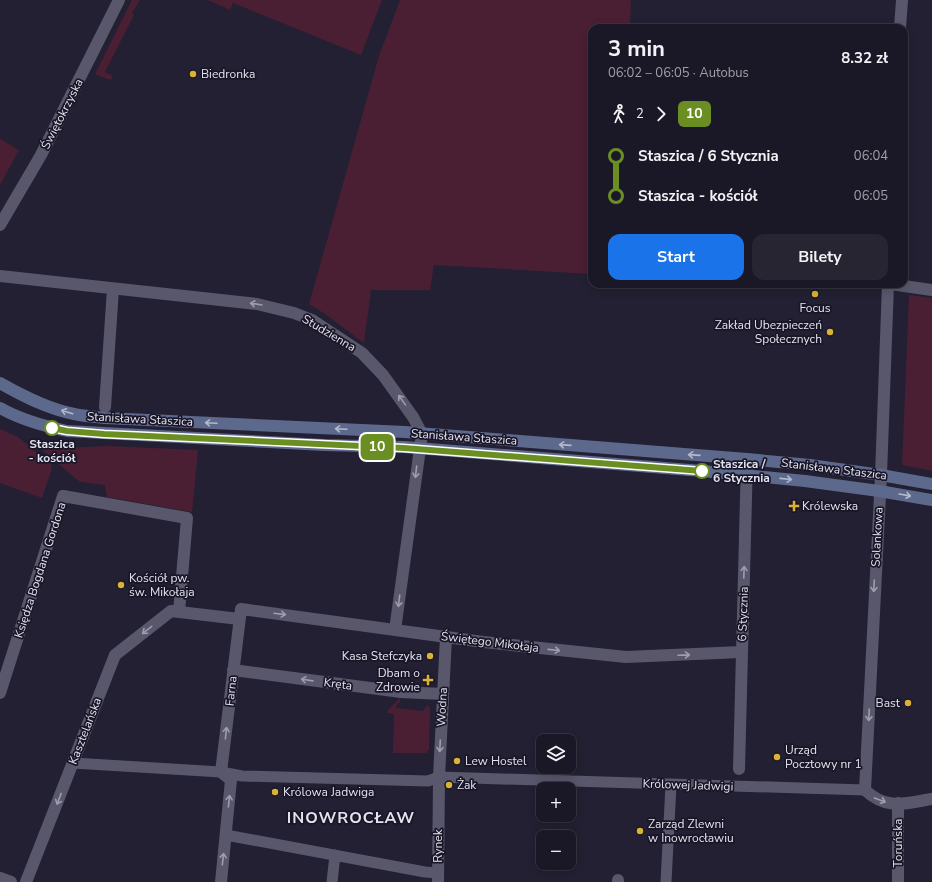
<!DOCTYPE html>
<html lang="pl">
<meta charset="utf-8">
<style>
body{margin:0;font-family:"Nunito Sans",sans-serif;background:#272532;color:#f1f3f6;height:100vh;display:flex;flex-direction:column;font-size:15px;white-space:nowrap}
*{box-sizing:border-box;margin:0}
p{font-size:13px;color:#9fa0a7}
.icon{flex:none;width:22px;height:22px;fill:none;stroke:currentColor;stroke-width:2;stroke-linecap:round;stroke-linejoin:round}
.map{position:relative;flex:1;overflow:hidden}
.side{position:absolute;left:588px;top:24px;width:320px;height:264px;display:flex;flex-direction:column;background:#1a1826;border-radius:12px;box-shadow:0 2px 10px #0003,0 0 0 1px #383743}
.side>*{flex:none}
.badge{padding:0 8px;border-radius:6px;font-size:14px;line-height:26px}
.fabs{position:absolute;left:536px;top:734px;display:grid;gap:8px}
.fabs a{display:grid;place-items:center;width:40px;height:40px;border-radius:8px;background:#1a1826;box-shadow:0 2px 10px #0003,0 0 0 1px #383743;font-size:20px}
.map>.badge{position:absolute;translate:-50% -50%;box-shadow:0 0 0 2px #fff}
.legs{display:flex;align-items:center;gap:6px;height:44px;padding:0 20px;font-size:13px}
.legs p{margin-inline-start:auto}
.headline{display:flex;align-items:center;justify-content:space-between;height:68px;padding:0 20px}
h1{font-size:22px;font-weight:700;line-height:30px}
.primary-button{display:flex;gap:8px;margin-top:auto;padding:8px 20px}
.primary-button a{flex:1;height:46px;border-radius:12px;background:#1a73e8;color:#fff;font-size:16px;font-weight:700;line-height:46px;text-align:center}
.primary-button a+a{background:#272532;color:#f1f3f6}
ul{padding:0 20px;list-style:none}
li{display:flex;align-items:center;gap:14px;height:40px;font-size:15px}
li i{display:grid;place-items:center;width:6px;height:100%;margin:0 5px;background:currentColor}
li i::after{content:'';width:10px;height:10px;margin:-5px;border:3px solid;border-radius:50%;background:#1a1826}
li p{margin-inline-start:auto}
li:first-child i{background:linear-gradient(#0000 50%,currentColor 0)}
li:last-child i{background:linear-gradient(currentColor 50%,#0000 0)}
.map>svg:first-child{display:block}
.green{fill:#4b1f33}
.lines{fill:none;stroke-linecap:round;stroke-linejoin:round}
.pedestrian{stroke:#59576c;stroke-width:11}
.minor{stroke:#59576c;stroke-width:12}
.tertiary{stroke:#59576c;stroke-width:12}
.secondary{stroke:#5c698c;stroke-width:12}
.oneway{stroke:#9e9dae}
.oneway2{stroke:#b4b8cc}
.line-1-casing{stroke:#fff;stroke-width:9}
.line-1{stroke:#6b8e23;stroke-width:6}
.poi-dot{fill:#dbb233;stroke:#191628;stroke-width:1.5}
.stop-1-dot{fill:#fff;stroke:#6b8e23;stroke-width:2}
.labels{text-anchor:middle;stroke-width:3.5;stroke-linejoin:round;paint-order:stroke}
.poi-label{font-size:12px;fill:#e3e3ef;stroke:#191628;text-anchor:start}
.street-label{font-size:12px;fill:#e3e3ef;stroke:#191628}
.stop-label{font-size:12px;font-weight:bold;fill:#e3e3ef;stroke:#191628}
.district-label{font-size:16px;font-weight:bold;letter-spacing:1px;fill:#e3e3ef;stroke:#191628}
</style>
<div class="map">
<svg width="932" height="882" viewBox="0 0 932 882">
<rect width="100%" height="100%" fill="#222032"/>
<path class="green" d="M 132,0 L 140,0 L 132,13 L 134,15 L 105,72 L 113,76 L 111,80 L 96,75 L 96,72 Z
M 208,0 L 382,0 L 361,55 L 233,3 L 230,10 Z
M 400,0 L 631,0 L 630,25 L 722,28 L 592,28 L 592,274 L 434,265 L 430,290 L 371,290 L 364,343 L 325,314 L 309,304 L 379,56 Z
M 0,139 L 19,150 L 0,185 Z
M 909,295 L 932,298 L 932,471 L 902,465 Z
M 0,429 L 18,437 L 51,464 L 52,469 L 42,498 L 0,483 Z
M 44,444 L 62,448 L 107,446 L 198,450 L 192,512 L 107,497 L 105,485 L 80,482 L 41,449 L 41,447 Z
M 400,698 L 400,702 L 396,706 L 396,708 L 423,711 L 427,705 L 430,707 L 429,749 L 426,753 L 393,753 L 394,714 L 387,713 L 388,710 Z"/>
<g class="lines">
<path class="pedestrian" d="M 73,763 L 221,772 L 242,776 L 428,781 L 439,777 L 865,790
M 226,835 L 425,872 L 438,873
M 332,882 L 335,855
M 666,882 L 671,785"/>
<path class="minor" d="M 0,276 L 257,304 L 294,313 L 312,320 L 362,353 L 383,375 L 413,417 L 422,434 L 395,630
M 890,284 L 932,290
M 105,407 L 113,289
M 881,475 L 865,790 C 887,811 906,803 932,799
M 233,670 L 401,692 L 443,694
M 0,693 L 63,496 L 187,518 L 179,612
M 739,769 L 747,459
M 0,878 L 11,882
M 26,882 L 115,655 L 171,611 L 239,619
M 221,882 L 231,780 L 221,772 L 241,609 L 483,642 L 626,657 L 741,652
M 438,882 L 439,777 L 446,637
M 618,882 L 618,880
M 898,882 L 898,803"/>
<path class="tertiary" d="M 900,28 L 902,0
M 0,225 L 41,155 L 119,0
M 881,475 L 888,284"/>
<path class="secondary" d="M 0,383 C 23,396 48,409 74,414 C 84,416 95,417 105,418 L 405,432 L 747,459 L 810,465 L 881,475 L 932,484
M 0,408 C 21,420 43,426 67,431 L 324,445 L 404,447 L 702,471 L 805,481 L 879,491 L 932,500"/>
</g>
<defs><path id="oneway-shaft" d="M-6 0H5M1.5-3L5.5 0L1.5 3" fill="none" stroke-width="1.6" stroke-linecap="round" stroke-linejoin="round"/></defs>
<g class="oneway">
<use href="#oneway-shaft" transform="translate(256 304) rotate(-171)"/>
<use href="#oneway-shaft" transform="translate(402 400) rotate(-126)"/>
<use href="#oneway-shaft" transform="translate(416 472) rotate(97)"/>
<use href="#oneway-shaft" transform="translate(744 572) rotate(-88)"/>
<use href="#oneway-shaft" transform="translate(874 586) rotate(93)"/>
<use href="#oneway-shaft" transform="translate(399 601) rotate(97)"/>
<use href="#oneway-shaft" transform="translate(280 614) rotate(7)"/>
<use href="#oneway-shaft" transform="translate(147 630) rotate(142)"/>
<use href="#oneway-shaft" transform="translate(554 650) rotate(6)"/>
<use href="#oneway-shaft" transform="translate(684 655) rotate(-2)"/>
<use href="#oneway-shaft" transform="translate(307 680) rotate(-172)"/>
<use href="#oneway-shaft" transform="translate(869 715) rotate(93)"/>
<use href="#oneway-shaft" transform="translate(226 733) rotate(-84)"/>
<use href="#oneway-shaft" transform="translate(440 746) rotate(93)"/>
<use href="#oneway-shaft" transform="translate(59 799) rotate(111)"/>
<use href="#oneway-shaft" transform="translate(880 800) rotate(20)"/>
<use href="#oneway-shaft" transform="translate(229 801) rotate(-84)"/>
<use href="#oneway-shaft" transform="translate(223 859) rotate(-83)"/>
</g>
<g class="oneway2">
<use href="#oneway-shaft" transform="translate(67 412) rotate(-162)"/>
<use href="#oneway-shaft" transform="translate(211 423) rotate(-177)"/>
<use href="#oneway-shaft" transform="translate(341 429) rotate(-177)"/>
<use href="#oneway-shaft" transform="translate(565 445) rotate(-176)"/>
<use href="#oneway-shaft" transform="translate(694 455) rotate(-176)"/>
<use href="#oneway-shaft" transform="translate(786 479) rotate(6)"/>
<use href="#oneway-shaft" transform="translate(905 495) rotate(10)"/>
</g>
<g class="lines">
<g class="line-1-casing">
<path id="line-1" d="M 52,428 L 67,431 L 104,434 L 404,448 L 702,471"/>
</g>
<use href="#line-1" class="line-1"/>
</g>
<g class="poi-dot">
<circle cx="193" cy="74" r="4"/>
<circle cx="815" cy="294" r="4"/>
<circle cx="830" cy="332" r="4"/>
<path d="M792 500h4v4h4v4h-4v4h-4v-4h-4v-4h4z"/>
<circle cx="121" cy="585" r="4"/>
<circle cx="430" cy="656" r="4"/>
<path d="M426 674h4v4h4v4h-4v4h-4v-4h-4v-4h4z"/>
<circle cx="908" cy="703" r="4"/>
<circle cx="777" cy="757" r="4"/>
<circle cx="457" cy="761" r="4"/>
<circle cx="449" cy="785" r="4"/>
<circle cx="275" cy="792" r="4"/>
<circle cx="640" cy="831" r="4"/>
</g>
<g class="stop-1-dot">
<circle cx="52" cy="428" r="7"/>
<circle cx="702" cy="471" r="7"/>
</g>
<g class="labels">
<g class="poi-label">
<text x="201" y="78">Biedronka</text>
<text x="815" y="312" text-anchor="middle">Focus</text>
<text x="822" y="329" text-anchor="end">Zakład Ubezpieczeń<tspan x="822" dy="14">Społecznych</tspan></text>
<text x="802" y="510">Królewska</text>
<text x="129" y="582">Kościół pw.<tspan x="129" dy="14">św. Mikołaja</tspan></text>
<text x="422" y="660" text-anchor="end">Kasa Stefczyka</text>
<text x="420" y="677" text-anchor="end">Dbam o<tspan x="420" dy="14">Zdrowie</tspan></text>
<text x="900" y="707" text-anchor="end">Bast</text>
<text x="785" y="754">Urząd<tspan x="785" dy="14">Pocztowy nr 1</tspan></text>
<text x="465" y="765">Lew Hostel</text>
<text x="457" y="789">Żak</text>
<text x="283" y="796">Królowa Jadwiga</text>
<text x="648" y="828">Zarząd Zlewni<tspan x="648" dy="14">w Inowrocławiu</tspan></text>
</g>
<g class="street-label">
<text transform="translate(62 114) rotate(-63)" y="4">Świętokrzyska</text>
<text transform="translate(329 333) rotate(31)" y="4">Studzienna</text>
<text transform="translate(140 419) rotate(3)" y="4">Stanisława Staszica</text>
<text transform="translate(464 437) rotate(4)" y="4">Stanisława Staszica</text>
<text transform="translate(834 469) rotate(7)" y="4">Stanisława Staszica</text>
<text transform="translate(877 537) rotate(-87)" y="4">Solankowa</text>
<text transform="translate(40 570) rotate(-72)" y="4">Księdza Bogdana Gordona</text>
<text transform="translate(743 614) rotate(-88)" y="4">6 Stycznia</text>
<text transform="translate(490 642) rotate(7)" y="4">Świętego Mikołaja</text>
<text transform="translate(338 684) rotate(8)" y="4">Kręta</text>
<text transform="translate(231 691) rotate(-84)" y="4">Farna</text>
<text transform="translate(442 707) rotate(-87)" y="4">Wodna</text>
<text transform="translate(85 731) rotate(-69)" y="4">Kasztelańska</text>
<text transform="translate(688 785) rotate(2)" y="4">Królowej Jadwigi</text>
<text transform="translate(898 843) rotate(-90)" y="4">Toruńska</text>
<text transform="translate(438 846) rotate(-90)" y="4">Rynek</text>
</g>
<g class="stop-label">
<text x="52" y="448">Staszica<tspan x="52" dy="14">- kościół</tspan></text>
<text x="713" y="468" text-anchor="start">Staszica /<tspan x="713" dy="14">6 Stycznia</tspan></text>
</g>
<g class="district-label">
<text x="351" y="823">INOWROCŁAW</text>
</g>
</g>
</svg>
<div class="fabs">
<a><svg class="icon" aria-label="layers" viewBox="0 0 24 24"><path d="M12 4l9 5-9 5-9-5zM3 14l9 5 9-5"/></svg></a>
<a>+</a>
<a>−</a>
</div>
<b class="badge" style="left:377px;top:447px;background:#6b8e23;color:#fff">10</b>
<section class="side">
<div class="headline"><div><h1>3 min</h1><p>06:02 – 06:05 · Autobus</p></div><b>8.32 zł</b></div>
<div class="legs"><svg class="icon" aria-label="walk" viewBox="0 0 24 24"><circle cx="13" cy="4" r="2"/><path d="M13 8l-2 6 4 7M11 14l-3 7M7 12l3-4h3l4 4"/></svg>2<svg class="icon" aria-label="forward" viewBox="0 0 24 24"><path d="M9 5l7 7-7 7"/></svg><b class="badge" style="background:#6b8e23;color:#fff">10</b></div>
<ul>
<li><i style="color:#6b8e23"></i><b>Staszica / 6 Stycznia</b><p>06:04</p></li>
<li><i style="color:#6b8e23"></i><b>Staszica - kościół</b><p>06:05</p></li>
</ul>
<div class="primary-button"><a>Start</a><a>Bilety</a></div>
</section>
</div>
